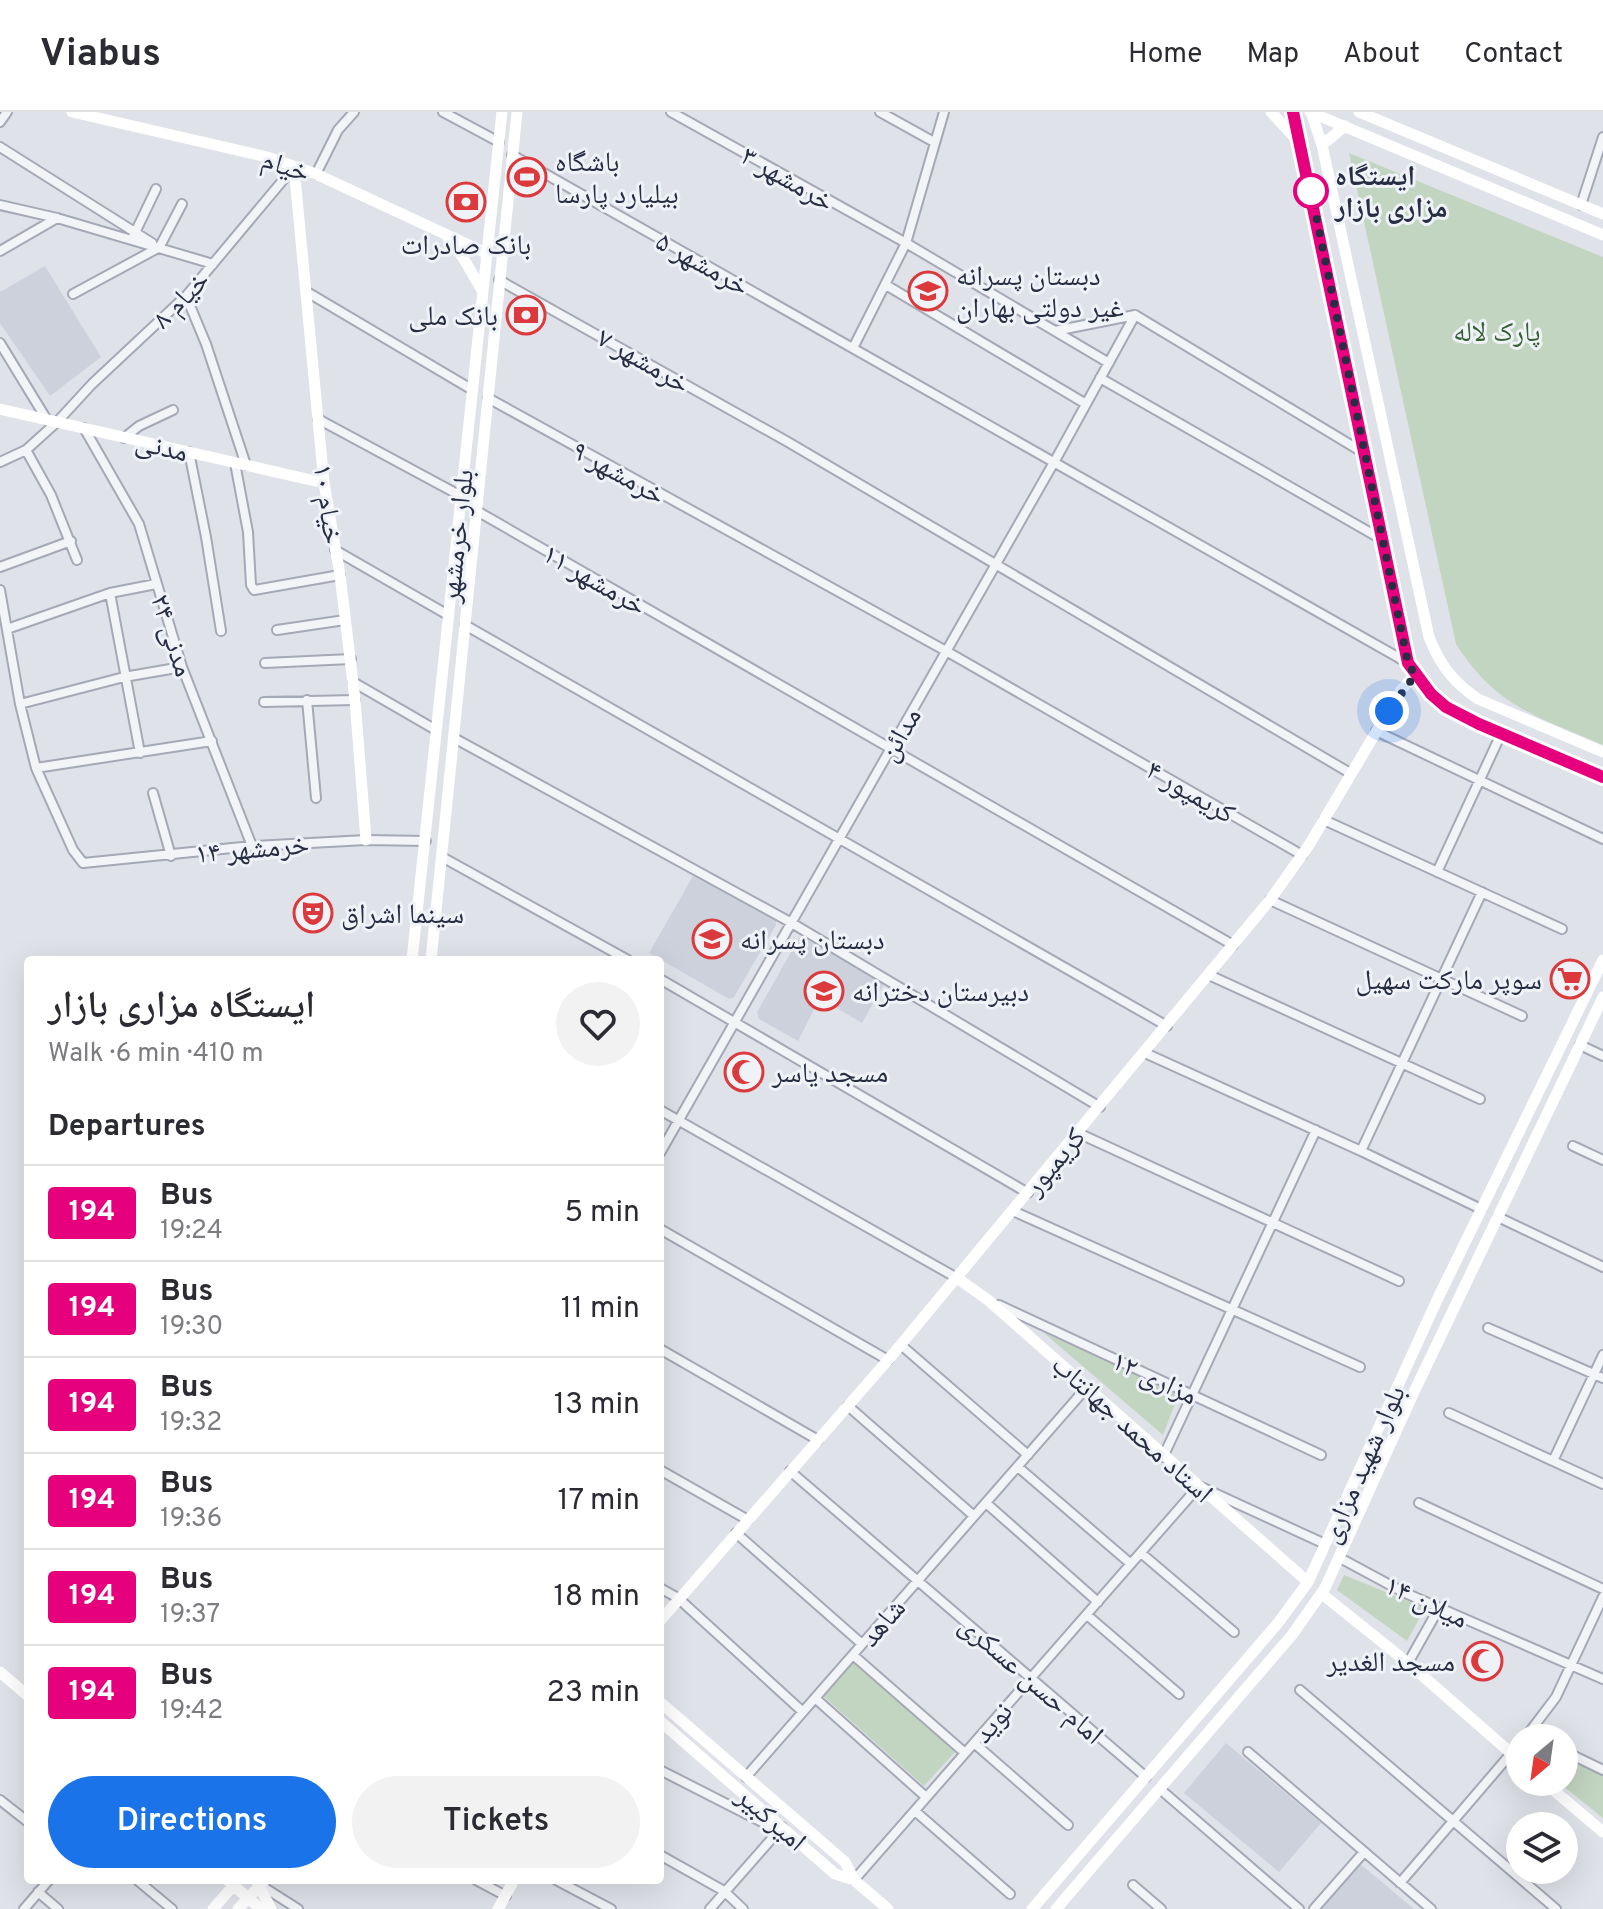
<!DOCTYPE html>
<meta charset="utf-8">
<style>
body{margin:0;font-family:Overpass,"Noto Naskh Arabic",sans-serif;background:#f2f2f3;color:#2b2b33;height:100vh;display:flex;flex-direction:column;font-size:30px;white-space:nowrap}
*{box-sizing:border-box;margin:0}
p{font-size:26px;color:#7c7c81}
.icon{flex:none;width:44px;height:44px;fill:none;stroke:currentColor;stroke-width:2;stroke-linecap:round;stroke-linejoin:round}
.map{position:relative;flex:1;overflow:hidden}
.side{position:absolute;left:24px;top:844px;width:640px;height:928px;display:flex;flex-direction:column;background:#fff;border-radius:8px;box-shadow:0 8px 32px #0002}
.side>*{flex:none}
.badge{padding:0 16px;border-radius:6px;font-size:28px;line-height:52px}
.needle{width:52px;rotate:209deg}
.fabs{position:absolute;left:1506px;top:1612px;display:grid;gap:16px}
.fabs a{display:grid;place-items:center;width:72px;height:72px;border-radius:50%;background:#fff;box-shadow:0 8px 32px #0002;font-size:40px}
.you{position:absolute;width:40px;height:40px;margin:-20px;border:6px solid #fff;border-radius:50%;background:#1a73e8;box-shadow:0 0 0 12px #1a73e833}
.map>.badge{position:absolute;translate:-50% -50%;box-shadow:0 0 0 4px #fff}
h2{padding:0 24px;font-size:30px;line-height:72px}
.round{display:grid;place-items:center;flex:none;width:84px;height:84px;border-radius:42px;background:#f2f2f3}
.overview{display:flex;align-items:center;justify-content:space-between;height:136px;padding:0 24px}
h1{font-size:38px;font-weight:600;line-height:60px}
.cta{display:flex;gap:16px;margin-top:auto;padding:16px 24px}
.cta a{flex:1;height:92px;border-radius:48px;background:#1a73e8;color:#fff;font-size:32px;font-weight:600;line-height:92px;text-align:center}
.cta a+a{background:#f2f2f3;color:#2b2b33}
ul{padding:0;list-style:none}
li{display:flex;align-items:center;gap:24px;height:96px;padding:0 24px;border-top:2px solid #e1e1e2}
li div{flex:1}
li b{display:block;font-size:30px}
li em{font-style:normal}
li .badge{min-width:88px;font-weight:700;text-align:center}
header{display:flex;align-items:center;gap:48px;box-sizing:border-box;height:112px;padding:0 40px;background:#fff;border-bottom:2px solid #e1e1e2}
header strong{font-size:38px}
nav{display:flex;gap:44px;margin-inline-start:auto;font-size:28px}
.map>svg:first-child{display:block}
.built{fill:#cdd1dc}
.green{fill:#c2d5c0}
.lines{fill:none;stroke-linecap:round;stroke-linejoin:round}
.street-casing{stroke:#a5a8b5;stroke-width:12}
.street{stroke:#f3f4f8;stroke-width:8}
.secondary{stroke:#fff;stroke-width:11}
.line-casing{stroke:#fff;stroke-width:18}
.line{stroke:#e6007e;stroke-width:12}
.walk{stroke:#272d43;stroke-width:8;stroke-dasharray:0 14.4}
.stop-dot{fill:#fff;stroke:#e6007e;stroke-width:4}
.labels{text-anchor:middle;stroke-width:6;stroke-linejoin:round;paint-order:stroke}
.poi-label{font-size:28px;fill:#272d43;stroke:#eff2f7;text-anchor:start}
.street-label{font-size:28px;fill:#272d43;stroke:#eff2f7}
.stop-label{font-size:28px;font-weight:bold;fill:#272d43;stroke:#eff2f7;text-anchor:start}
.park-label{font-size:28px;fill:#356033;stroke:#eff2f7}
</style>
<header>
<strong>Viabus</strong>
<nav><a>Home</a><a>Map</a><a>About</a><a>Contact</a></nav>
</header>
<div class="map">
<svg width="1603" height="1797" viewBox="0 0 1603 1797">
<rect width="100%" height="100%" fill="#e0e2ea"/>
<path class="built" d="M 45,154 L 101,245 L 50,284 L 0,211 L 0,180 Z
M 693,764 L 776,808 L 776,813 L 734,885 L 729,887 L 649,841 Z
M 802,825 L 884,872 L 862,911 L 820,886 L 798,929 L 759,907 L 757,900 L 799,826 Z
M 1226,1631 L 1321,1711 L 1279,1760 L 1184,1681 Z
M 1358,1750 L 1414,1797 L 1318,1797 Z"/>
<path class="green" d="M 1349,41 L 1603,145 L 1603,633 C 1538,605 1496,595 1456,532 Z
M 1044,1221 L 1180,1279 L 1163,1323 Z
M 1344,1463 L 1425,1496 L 1407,1529 L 1337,1478 Z
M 853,1550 L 955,1640 L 924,1674 L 823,1584 Z
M 1564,1645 L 1603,1664 L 1603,1706 L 1558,1670 L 1564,1670 Z"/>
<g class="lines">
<g class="street-casing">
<path id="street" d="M 443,0 L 499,30
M 671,0 L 906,131 L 1109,251
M 880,0 L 934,30
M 0,10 L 7,0
M 0,35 L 152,131
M 512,43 L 1408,551
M 316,62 L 338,18 L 354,0
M 0,93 L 57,106 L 213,152
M 1581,93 L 1603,25
M 133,125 L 156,77
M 159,136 L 182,92
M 0,139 L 57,106
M 499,168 L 788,330 L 1350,661
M 886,173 L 1086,292
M 307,180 L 471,277
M 73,182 L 158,136
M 186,184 L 206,232 L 246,353
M 1135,203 L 1364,341
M 1055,219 L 1135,203
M 0,231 L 47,308
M 853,236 L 906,131 L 944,0
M 1100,266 L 1383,428
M 488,286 L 946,539 L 1302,743
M 318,307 L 461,384
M 84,316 L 139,412 L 182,555 L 252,734
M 124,326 L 139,314 L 173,298
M 26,338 L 51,383 L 77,448
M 189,340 L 206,425 L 221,519
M 0,350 L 26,338 L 57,310 L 92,272 L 186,184 L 294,55
M 235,351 L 248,420 L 251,473 L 254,478 L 340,463
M 477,399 L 1233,833
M 335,438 L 448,503
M 0,455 L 71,429
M 0,478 L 20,592 L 36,656 L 73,738 L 83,751 L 252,734 L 366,728 L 426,729
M 110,481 L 140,641
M 465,513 L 1167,914
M 7,517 L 110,481 L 156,472
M 277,518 L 345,508
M 265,551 L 351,547
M 353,570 L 436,618
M 307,588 L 316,686
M 264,590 L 355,588
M 20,592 L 124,565 L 182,555
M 1376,619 L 1603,727
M 454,626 L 790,810 L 1100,995
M 36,656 L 212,629
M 153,681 L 171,744
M 1324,708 L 1562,817
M 442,745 L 628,848
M 1437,760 L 1501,622
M 1270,788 L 1522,904
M 1209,863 L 1480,987
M 660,867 L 1028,1081
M 1580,933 L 1603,944
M 1145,941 L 1361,1039 L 1481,1097
M 660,998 L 957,1166
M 1078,1021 L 1399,1169
M 1573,1034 L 1603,1048
M 1361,1039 L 1482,780
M 660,1041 L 1057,345 L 1135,203
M 1013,1099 L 1360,1255
M 1498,1105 L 1603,1155
M 660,1117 L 888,1248
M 999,1193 L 1321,1343
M 1488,1216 L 1603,1266
M 901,1233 L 1028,1343
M 660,1237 L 818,1328
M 848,1294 L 974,1404
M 1449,1301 L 1603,1372
M 1163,1345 L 1316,1018
M 1553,1349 L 1603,1243
M 1018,1355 L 1131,1452
M 660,1358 L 748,1408
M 790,1359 L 1146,1665
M 986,1391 L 1098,1490
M 1419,1391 L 1603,1477
M 736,1421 L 862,1532
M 1141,1441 L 1234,1520
M 1340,1446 L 1403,1480 L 1603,1567
M 660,1476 L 678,1486 L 803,1600
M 1087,1503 L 1179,1582
M 853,1543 L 965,1641
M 1408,1551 L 1439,1496
M 1300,1578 L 1556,1797
M 815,1586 L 926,1685
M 1525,1626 L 1556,1585 L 1603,1485
M 974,1631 L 1068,1713
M 1564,1639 L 1603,1658
M 1248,1640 L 1431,1797
M 660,1658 L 768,1713 L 781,1715
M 746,1665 L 1087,1275
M 1160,1677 L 1299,1797
M 0,1688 L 28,1710
M 915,1699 L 1010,1782
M 660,1743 L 724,1779 L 743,1797
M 137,1768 L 172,1797
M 476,1768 L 506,1784
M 556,1768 L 611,1797
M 854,1768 L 1199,1374 L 1325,1432
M 1400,1771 L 1520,1631
M 1133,1773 L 1161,1797
M 262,1774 L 298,1797
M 38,1780 L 58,1797
M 24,1797 L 49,1768
M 710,1797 L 782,1715
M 1314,1797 L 1364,1740"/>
</g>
<use href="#street" class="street"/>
<path class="secondary" d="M 72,0 L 267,45 L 316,62 L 488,142
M 1271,0 L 1298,29
M 1293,0 L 1408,551 L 1431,582 L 1446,595 L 1479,612 L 1603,665
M 1310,0 L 1603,123
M 1311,0 L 1322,33 L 1429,525 C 1440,553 1453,570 1478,587 L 1603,640
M 1359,0 L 1603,102
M 1322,33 L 1345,14
M 294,55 L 324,371 L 340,463 L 355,588 L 366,728
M 448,126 L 462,144 L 483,180
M 0,297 L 324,371
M 412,848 L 502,0
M 431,848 L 517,0
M 957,1166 L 988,1188 L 1308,1470
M 1322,1482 L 1408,1551 L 1520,1649
M 660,1509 L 888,1248 L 1270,788 L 1309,733 L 1401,578 L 1415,563
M 0,1560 L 28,1584
M 660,1590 L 845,1750 L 854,1768
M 660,1609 L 835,1762 L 854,1768 L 888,1797
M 1544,1670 L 1603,1720
M 227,1768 L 261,1797
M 257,1770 L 271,1797
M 213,1797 L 238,1768
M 238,1797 L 265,1768
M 498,1797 L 514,1768
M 1032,1797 L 1278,1511 L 1308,1470 L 1438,1186 L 1603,848
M 1056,1797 L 1292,1523 L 1325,1476 L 1413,1282 L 1603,885"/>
</g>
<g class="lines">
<g class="line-casing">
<path id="line" d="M 1293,0 L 1408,551 L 1431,582 L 1446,595 L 1479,612 L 1603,665"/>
</g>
<use href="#line" class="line"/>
<path class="walk" d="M 1311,79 L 1408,551 L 1415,563 L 1389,599"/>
</g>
<defs>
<g id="stadium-ring" transform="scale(2)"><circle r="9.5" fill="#eff2f7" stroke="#db393c" stroke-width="1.5"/><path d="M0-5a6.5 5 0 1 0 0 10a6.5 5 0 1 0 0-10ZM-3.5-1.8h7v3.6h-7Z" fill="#db393c"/></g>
<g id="bank-ring" transform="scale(2)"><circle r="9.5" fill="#eff2f7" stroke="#db393c" stroke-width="1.5"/><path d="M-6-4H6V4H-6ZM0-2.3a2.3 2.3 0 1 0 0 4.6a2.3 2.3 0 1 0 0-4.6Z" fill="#db393c"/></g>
<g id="school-ring" transform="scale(2)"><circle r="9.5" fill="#eff2f7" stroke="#db393c" stroke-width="1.5"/><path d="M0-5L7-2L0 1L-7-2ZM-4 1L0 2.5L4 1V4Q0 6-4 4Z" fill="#db393c"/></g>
<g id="theatre-ring" transform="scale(2)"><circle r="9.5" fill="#eff2f7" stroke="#db393c" stroke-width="1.5"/><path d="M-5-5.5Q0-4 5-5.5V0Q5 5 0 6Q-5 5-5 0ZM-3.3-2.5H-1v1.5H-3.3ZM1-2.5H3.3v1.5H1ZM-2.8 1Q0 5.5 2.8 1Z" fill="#db393c"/></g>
<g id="supermarket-ring" transform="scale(2)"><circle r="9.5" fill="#eff2f7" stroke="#db393c" stroke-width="1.5"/><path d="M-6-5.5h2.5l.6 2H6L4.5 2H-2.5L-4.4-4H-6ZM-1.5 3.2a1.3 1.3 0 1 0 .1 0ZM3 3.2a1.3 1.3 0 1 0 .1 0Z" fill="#db393c"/></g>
<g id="mosque-ring" transform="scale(2)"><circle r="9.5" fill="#eff2f7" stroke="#db393c" stroke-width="1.5"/><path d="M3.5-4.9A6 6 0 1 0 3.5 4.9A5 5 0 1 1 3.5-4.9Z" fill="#db393c"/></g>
</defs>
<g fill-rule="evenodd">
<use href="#stadium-ring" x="527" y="65"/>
<use href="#bank-ring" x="466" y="90"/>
<use href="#school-ring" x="928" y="179"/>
<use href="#bank-ring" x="526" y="203"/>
<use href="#theatre-ring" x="313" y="801"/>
<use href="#school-ring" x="712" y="827"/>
<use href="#supermarket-ring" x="1570" y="867"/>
<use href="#school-ring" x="824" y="879"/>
<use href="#mosque-ring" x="744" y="960"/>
<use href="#mosque-ring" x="1483" y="1549"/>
</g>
<circle class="stop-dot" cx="1311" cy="79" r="16"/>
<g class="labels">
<g class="poi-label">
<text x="555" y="59">باشگاه<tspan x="555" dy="32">بیلیارد پارسا</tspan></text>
<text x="466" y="142" text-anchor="middle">بانک صادرات</text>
<text x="956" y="173">دبستان پسرانه<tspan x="956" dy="32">غیر دولتی بهاران</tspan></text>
<text x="498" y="213" text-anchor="end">بانک ملی</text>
<text x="341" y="811">سینما اشراق</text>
<text x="740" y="837">دبستان پسرانه</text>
<text x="1542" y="877" text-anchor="end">سوپر مارکت سهیل</text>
<text x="852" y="889">دبیرستان دخترانه</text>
<text x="772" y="970">مسجد یاسر</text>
<text x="1455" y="1559" text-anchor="end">مسجد الغدیر</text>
</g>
<g class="street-label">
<text transform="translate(286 53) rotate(18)" y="10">خیام</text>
<text transform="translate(788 66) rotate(30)" y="10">خرمشهر ۳</text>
<text transform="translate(703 151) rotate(29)" y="10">خرمشهر ۵</text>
<text transform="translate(180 187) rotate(-46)" y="10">خیام ۸</text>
<text transform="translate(644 248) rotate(30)" y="10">خرمشهر ۷</text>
<text transform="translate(162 334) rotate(13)" y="10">مدنی</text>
<text transform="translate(619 360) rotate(29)" y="10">خرمشهر ۹</text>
<text transform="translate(329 392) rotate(82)" y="10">خیام ۱۰</text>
<text transform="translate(456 424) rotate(-84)" y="10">بلوار خرمشهر</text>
<text transform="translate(595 467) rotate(30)" y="10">خرمشهر ۱۱</text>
<text transform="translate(173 523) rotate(72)" y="10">مدنی ۲۴</text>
<text transform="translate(899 622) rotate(-60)" y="10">مدائن</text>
<text transform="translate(1191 679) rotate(30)" y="10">کریمپور ۴</text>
<text transform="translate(252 736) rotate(-5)" y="10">خرمشهر ۱۴</text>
<text transform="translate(1054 1049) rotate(-50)" y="10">کریمپور</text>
<text transform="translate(1155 1265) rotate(25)" y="10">مزاری ۱۲</text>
<text transform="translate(1133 1316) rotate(42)" y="10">استاد محمد جهانتاب</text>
<text transform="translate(1362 1352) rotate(-66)" y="10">بلوار شهید مزاری</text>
<text transform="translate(1427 1489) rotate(25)" y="10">میلان ۱۴</text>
<text transform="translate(882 1510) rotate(-49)" y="10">شاهد</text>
<text transform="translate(1032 1567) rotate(41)" y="10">امام حسن عسکری</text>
<text transform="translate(992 1610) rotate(-49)" y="10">نوید</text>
<text transform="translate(772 1706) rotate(41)" y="10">امیرکبیر</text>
</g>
<g class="stop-label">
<text x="1335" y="73">ایستگاه<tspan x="1335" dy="32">مزاری بازار</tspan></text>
</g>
<g class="park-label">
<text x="1497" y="229">پارک لاله</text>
</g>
</g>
</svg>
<div class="fabs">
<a><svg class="needle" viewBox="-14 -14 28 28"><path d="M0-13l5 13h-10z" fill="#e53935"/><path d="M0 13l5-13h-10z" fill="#7c7c81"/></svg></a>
<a><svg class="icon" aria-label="layers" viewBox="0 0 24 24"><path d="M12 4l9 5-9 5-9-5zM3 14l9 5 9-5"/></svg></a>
</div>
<div class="you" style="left:1389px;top:599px"></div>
<section class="side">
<div class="overview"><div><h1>ایستگاه مزاری بازار</h1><p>Walk · 6 min · 410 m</p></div><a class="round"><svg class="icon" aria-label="heart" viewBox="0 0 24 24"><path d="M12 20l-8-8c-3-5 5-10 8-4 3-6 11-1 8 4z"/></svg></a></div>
<h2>Departures</h2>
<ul>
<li><span class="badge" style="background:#e6007e;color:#fff">194</span><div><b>Bus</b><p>19:24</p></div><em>5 min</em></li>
<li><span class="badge" style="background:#e6007e;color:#fff">194</span><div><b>Bus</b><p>19:30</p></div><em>11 min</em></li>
<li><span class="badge" style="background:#e6007e;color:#fff">194</span><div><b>Bus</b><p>19:32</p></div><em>13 min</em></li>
<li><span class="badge" style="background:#e6007e;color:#fff">194</span><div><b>Bus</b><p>19:36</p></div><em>17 min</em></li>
<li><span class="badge" style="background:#e6007e;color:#fff">194</span><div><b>Bus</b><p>19:37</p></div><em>18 min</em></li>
<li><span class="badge" style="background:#e6007e;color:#fff">194</span><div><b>Bus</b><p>19:42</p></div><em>23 min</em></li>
</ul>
<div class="cta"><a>Directions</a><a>Tickets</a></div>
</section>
</div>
